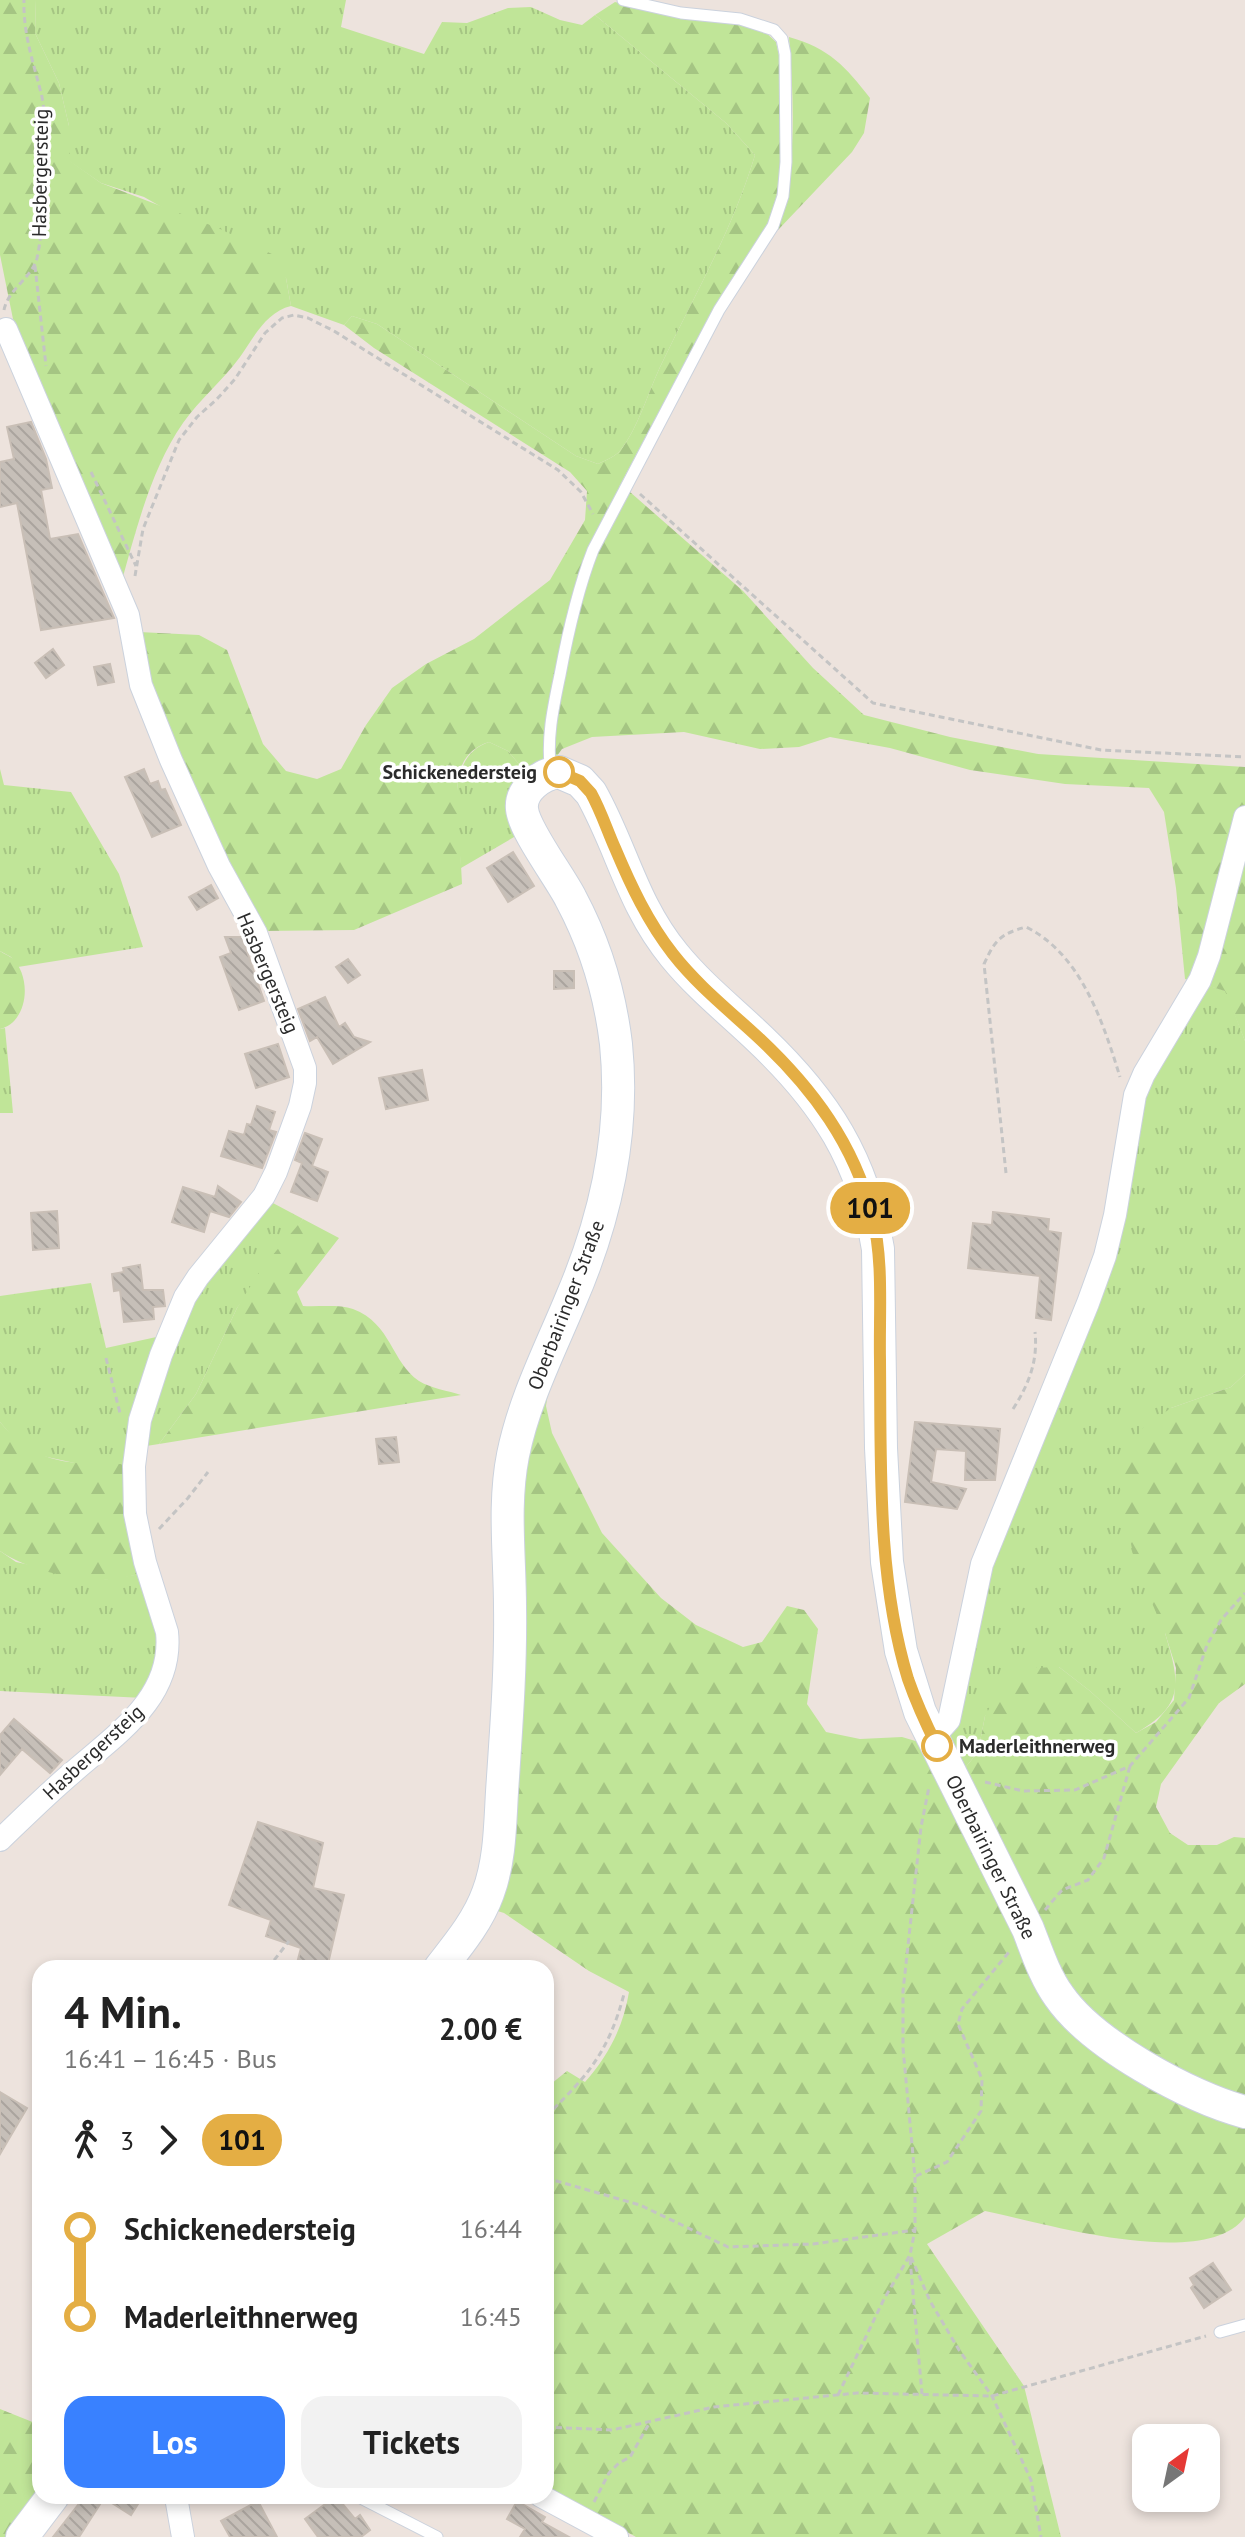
<!DOCTYPE html>
<html lang="de">
<meta charset="utf-8">
<style>
body{margin:0;font-family:"PT Sans",sans-serif;background:#f2f2f2;color:#222;height:100vh;display:flex;flex-direction:column;font-size:30px;white-space:nowrap}
*{box-sizing:border-box;margin:0}
p{font-size:26px;color:#767676}
.icon{flex:none;width:44px;height:44px;fill:none;stroke:currentColor;stroke-width:2;stroke-linecap:round;stroke-linejoin:round}
.map{position:relative;flex:1;overflow:hidden}
.drawer{position:absolute;left:32px;top:1960px;width:522px;height:544px;display:flex;flex-direction:column;background:#fff;border-radius:24px;box-shadow:0 4px 12px #0003}
.drawer>*{flex:none}
.badge{padding:0 16px;border-radius:26px;font-size:28px;line-height:52px}
.needle{width:52px;rotate:33deg}
.fabs{position:absolute;left:1132px;top:2424px;display:grid;gap:16px}
.fabs a{display:grid;place-items:center;width:88px;height:88px;border-radius:16px;background:#fff;box-shadow:0 4px 12px #0003;font-size:40px}
.map>.badge{position:absolute;translate:-50% -50%;box-shadow:0 0 0 4px #fff}
.legs{display:flex;align-items:center;gap:12px;height:88px;padding:0 32px;font-size:26px}
.legs p{margin-inline-start:auto}
.overview{display:flex;align-items:center;justify-content:space-between;height:136px;padding:0 32px}
h1{font-size:44px;font-weight:700;line-height:60px}
.button{display:flex;gap:16px;margin-top:auto;padding:16px 32px}
.button a{flex:1;height:92px;border-radius:24px;background:#3981ff;color:#fff;font-size:32px;font-weight:700;line-height:92px;text-align:center}
.button a+a{background:#f2f2f2;color:#222}
ul{padding:0 32px;list-style:none}
li{display:flex;align-items:center;gap:28px;height:88px;font-size:30px}
li i{display:grid;place-items:center;width:12px;height:100%;margin:0 10px;background:currentColor}
li i::after{content:'';width:20px;height:20px;margin:-10px;border:6px solid;border-radius:50%;background:#fff}
li p{margin-inline-start:auto}
li:first-child i{background:linear-gradient(#0000 50%,currentColor 0)}
li:last-child i{background:linear-gradient(currentColor 50%,#0000 0)}
.map>svg:first-child{display:block}
.grass{fill:url(#grass-tufts)}
.forest{fill:url(#forest-firs)}
.building{fill:url(#building-back-hatch);stroke:#c9bfb6;stroke-width:2}
.lines{fill:none;stroke-linecap:round;stroke-linejoin:round}
.lane-casing{stroke:#cbd2dd;stroke-width:13}
.street-casing{stroke:#cbd2dd;stroke-width:24}
.secondary-casing{stroke:#cbd2dd;stroke-width:34}
.path{stroke:#c4c4c4;stroke-width:3;stroke-dasharray:6 4;stroke-linecap:butt}
.lane{stroke:#fff;stroke-width:11}
.street{stroke:#fff;stroke-width:22}
.secondary{stroke:#fff;stroke-width:32}
.line-1-casing{stroke:#fff;stroke-width:18}
.line-1{stroke:#e4ae44;stroke-width:12}
.stop-1-dot{fill:#fff;stroke:#e4ae44;stroke-width:4}
.labels{text-anchor:middle;stroke-width:7;stroke-linejoin:round;paint-order:stroke}
.street-label{font-size:20px;fill:#2b2b2b;stroke:#fff}
.stop-label{font-size:20px;font-weight:bold;fill:#2b2b2b;stroke:#fff;text-anchor:end}
</style>
<div class="map">
<svg width="1245" height="2537" viewBox="0 0 1245 2537">
<defs>
<pattern id="grass-tufts" width="24" height="20" patternUnits="userSpaceOnUse" patternTransform="scale(2)"><rect width="24" height="20" fill="#c0e598"/><path d="M3 7l-1-3M5 7V3M7 7l1-3M15 17l-1-3M17 17v-4M19 17l1-3" fill="none" stroke="#a5c583"/></pattern>
<pattern id="forest-firs" width="22" height="20" patternUnits="userSpaceOnUse" patternTransform="scale(2)"><rect width="22" height="20" fill="#c0e598"/><path d="M5 1l3.5 6h-7zM16 11l3.5 6h-7z" fill="#a5c583"/></pattern>
<pattern id="building-back-hatch" width="6" height="6" patternUnits="userSpaceOnUse" patternTransform="scale(2)"><rect width="6" height="6" fill="#c6bfb8"/><path d="M-1 5l2 2M0 0l6 6M5-1l2 2" fill="none" stroke="#aaa49e"/></pattern>
</defs>
<rect width="100%" height="100%" fill="#ede3dd"/>
<path class="grass" d="M 36,0 L 346,0 L 341,27 L 424,54 L 442,22 L 467,23 L 508,8 L 531,7 L 560,20 L 582,25 L 595,15 L 726,123 L 755,155 C 733,229 695,294 662,363 C 649,389 638,430 619,452 C 614,457 604,461 598,464 L 576,456 L 377,324 L 352,316 L 344,325 L 291,306 L 286,278 L 144,197 L 101,183 L 69,161 L 69,126 L 59,83 L 35,33 Z
M 489,742 L 508,751 L 528,775 L 521,833 L 461,868 C 459,829 442,757 489,742 Z
M 0,769 L 4,785 L 71,792 L 119,874 L 143,947 L 18,967 L 11,957 L 0,951 Z
M 1203,984 L 1226,991 L 1245,1041 L 1245,1374 L 1231,1387 L 1171,1408 L 1165,1633 C 1180,1683 1185,1705 1136,1733 L 1090,1691 L 1059,1667 L 985,1716 L 978,1752 L 960,1774 L 945,1745 L 957,1724 L 975,1607 L 1081,1336 L 1149,1076 Z
M 5,1028 L 13,1113 L 0,1113 L 0,1029 Z
M 271,1202 L 303,1219 L 237,1308 L 196,1394 L 159,1444 L 140,1447 L 180,1318 Z
M 91,1283 L 106,1348 L 161,1336 L 128,1464 L 79,1464 L 38,1455 L 16,1441 L 0,1422 L 0,1296 Z
M 0,1551 L 16,1562 L 102,1580 L 141,1574 L 162,1636 L 144,1698 L 0,1691 Z"/>
<path class="forest" d="M 0,0 L 36,0 L 35,33 L 59,83 L 69,126 L 70,161 L 101,183 L 218,228 L 276,256 L 286,278 L 291,306 C 266,312 254,337 240,357 C 223,380 200,399 183,423 C 151,469 136,530 121,584 L 14,324 L 0,255 Z
M 615,2 L 650,11 L 735,23 L 763,30 L 776,42 L 780,60 L 780,168 L 775,208 L 765,230 L 701,333 L 619,487 L 630,492 L 743,591 L 813,668 L 864,715 L 950,737 L 1038,754 L 1245,767 L 1245,1041 L 1225,991 L 1185,979 L 1176,888 L 1164,812 L 1149,788 L 1065,784 L 970,770 L 890,748 L 830,737 L 799,747 L 760,749 L 684,732 L 592,737 L 562,749 L 554,760 L 528,775 L 508,751 L 489,742 C 449,755 458,794 459,828 C 460,846 461,865 462,884 L 354,930 L 261,931 L 232,879 L 147,684 L 139,632 L 199,635 L 227,650 L 263,744 L 286,771 L 317,779 L 341,769 L 366,725 L 392,688 L 426,664 L 474,639 L 550,580 L 585,520 L 587,491 L 570,472 L 374,348 L 344,325 L 352,316 L 377,324 L 576,456 L 598,464 C 604,461 614,457 619,452 C 638,430 649,389 662,363 C 695,294 733,229 755,155 L 726,123 L 595,15 Z
M 789,37 C 829,48 846,67 870,98 L 864,133 L 852,152 L 778,230 C 797,171 794,99 789,37 Z
M 0,951 C 1,952 11,957 12,958 C 32,976 29,1022 0,1029 Z
M 303,1219 L 339,1238 L 297,1292 L 303,1306 C 318,1307 339,1304 353,1309 C 392,1324 391,1362 419,1381 C 430,1388 449,1391 461,1395 L 159,1444 L 196,1394 L 237,1308 L 261,1269 Z
M 553,1360 L 546,1406 L 552,1433 L 602,1533 L 661,1598 L 696,1625 L 743,1647 L 762,1642 L 787,1606 L 804,1610 L 818,1629 L 807,1704 L 826,1732 L 860,1739 L 902,1737 L 929,1745 L 960,1774 L 978,1752 L 985,1716 L 1005,1681 L 1030,1668 L 1059,1667 L 1090,1691 L 1136,1733 L 1156,1722 L 1174,1700 L 1176,1668 L 1165,1633 L 1135,1564 L 1119,1483 L 1126,1450 L 1143,1428 L 1171,1408 L 1231,1387 L 1245,1374 L 1245,1684 L 1219,1703 L 1161,1784 L 1156,1807 L 1170,1833 L 1188,1845 L 1217,1845 L 1234,1837 L 1245,1838 L 1245,2217 C 1205,2272 1043,2223 985,2211 L 927,2244 L 1024,2386 L 1061,2537 L 636,2537 L 546,2487 L 546,2088 L 567,2071 L 585,2082 C 608,2056 623,2028 629,1992 L 589,1971 L 504,1913 L 491,1909 L 516,1482 Z
M 0,1422 C 37,1467 74,1464 128,1464 L 141,1574 C 129,1576 116,1580 103,1580 C 74,1581 24,1568 0,1551 Z
M 0,2409 L 40,2425 L 40,2496 L 8,2537 L 0,2537 Z"/>
<path class="building" d="M 31,422 L 46,459 L 52,488 L 41,490 L 50,539 L 78,534 L 114,618 L 41,630 L 17,503 L 0,507 L 0,462 L 14,459 L 7,427 Z
M 53,649 L 64,665 L 46,678 L 35,663 Z
M 110,664 L 114,682 L 98,685 L 94,667 Z
M 144,769 L 150,784 L 158,781 L 161,790 L 165,789 L 181,825 L 152,837 L 125,777 Z
M 513,852 L 534,886 L 508,902 L 487,868 Z
M 211,885 L 218,898 L 197,910 L 189,897 Z
M 225,937 L 242,937 L 264,1001 L 239,1010 L 220,957 L 231,953 Z
M 348,959 L 360,975 L 348,983 L 336,967 Z
M 554,971 L 574,971 L 574,988 L 554,989 Z
M 325,997 L 339,1027 L 345,1023 L 354,1037 L 370,1042 L 333,1064 L 317,1037 L 310,1041 L 298,1009 Z
M 278,1044 L 289,1077 L 256,1088 L 245,1054 Z
M 422,1070 L 428,1100 L 386,1109 L 379,1078 Z
M 257,1106 L 275,1112 L 269,1130 L 276,1132 L 262,1168 L 221,1156 L 229,1131 L 244,1135 L 247,1124 L 251,1125 Z
M 305,1133 L 322,1139 L 312,1166 L 328,1172 L 317,1201 L 291,1192 L 302,1163 L 295,1160 Z
M 218,1186 L 241,1202 L 229,1217 L 210,1211 L 204,1232 L 172,1222 L 183,1187 L 215,1197 Z
M 57,1211 L 59,1248 L 33,1250 L 31,1213 Z
M 993,1212 L 1049,1219 L 1048,1231 L 1061,1233 L 1051,1320 L 1036,1318 L 1040,1276 L 968,1268 L 973,1223 L 992,1225 Z
M 140,1265 L 143,1290 L 163,1290 L 165,1306 L 153,1307 L 154,1319 L 124,1322 L 120,1290 L 114,1291 L 112,1274 L 124,1272 L 123,1268 Z
M 915,1422 L 1000,1429 L 995,1480 L 965,1480 L 966,1451 L 936,1449 L 931,1482 L 966,1489 L 957,1509 L 905,1502 Z
M 396,1437 L 399,1462 L 379,1464 L 376,1439 Z
M 14,1719 L 62,1760 L 50,1773 L 22,1749 L 0,1775 L 0,1735 Z
M 258,1822 L 323,1843 L 313,1888 L 344,1895 L 327,1968 L 297,1963 L 301,1948 L 266,1936 L 271,1920 L 229,1905 Z
M 0,2092 L 27,2108 L 0,2154 Z
M 1213,2263 L 1231,2290 L 1204,2308 L 1191,2288 L 1194,2285 L 1190,2278 Z
M 85,2496 L 143,2496 L 131,2515 L 104,2498 L 79,2537 L 53,2537 Z
M 336,2496 L 355,2519 L 360,2515 L 370,2530 L 361,2537 L 318,2537 L 305,2519 Z
M 258,2501 L 277,2537 L 230,2537 L 221,2521 Z
M 517,2501 L 545,2517 L 542,2522 L 569,2537 L 520,2537 L 525,2529 L 507,2519 Z"/>
<g class="lines">
<g class="lane-casing">
<path id="lane" d="M 551,773 C 546,740 553,708 560,675 C 568,632 577,591 593,550 L 719,310 L 773,226 L 783,196 L 786,162 L 785,54 L 782,39 L 774,30 L 740,19 L 681,13 L 623,0
M 1220,2332 L 1245,2325
M 357,2496 L 437,2537"/>
</g>
<g class="street-casing">
<path id="street" d="M 931,1733 L 941,1729 L 949,1720 L 982,1564 L 1088,1303 L 1105,1256 L 1115,1215 L 1135,1095 L 1144,1074 L 1200,980 L 1209,956 L 1245,817
M 0,1840 C 24,1817 47,1794 72,1773 C 115,1735 174,1698 167,1632 L 145,1562 L 135,1514 L 134,1466 L 140,1420 L 161,1355 L 185,1297 L 198,1277 L 264,1196 L 276,1172 L 300,1106 L 305,1083 L 305,1068 L 256,933 L 219,866 L 171,760 L 141,685 L 128,615 L 6,329
M 541,2496 L 617,2537
M 176,2497 L 183,2537"/>
</g>
<g class="secondary-casing">
<path id="secondary" d="M 440,1968 C 458,1945 478,1921 488,1893 C 500,1861 500,1826 502,1792 C 506,1731 511,1669 510,1607 C 510,1557 503,1505 513,1455 C 524,1400 550,1350 571,1299 C 606,1218 625,1133 616,1044 C 610,994 595,944 571,899 C 560,877 524,830 522,809 C 520,790 541,774 559,772 L 580,781 L 591,793 C 622,848 632,904 674,955 C 700,987 732,1012 761,1040 C 826,1102 863,1160 878,1249 L 881,1448 L 887,1562 L 901,1651 L 920,1712 L 1028,1929 C 1037,1952 1045,1977 1059,1996 C 1092,2044 1189,2097 1245,2112
M 22,2537 L 53,2496"/>
</g>
<path class="path" d="M 35,266 L 46,366
M 4,310 C 8,289 32,278 37,258 C 45,222 49,133 42,97 C 34,64 23,35 24,0
M 91,472 L 136,566
M 640,494 L 873,703 L 1101,750 L 1245,757
M 135,576 L 143,529 L 179,440 L 197,417 L 217,399 L 235,379 L 265,333 L 282,318 L 294,315 L 308,318 L 334,331 L 558,470 L 581,492 L 593,514
M 1006,1173 L 984,964 C 995,940 1000,934 1026,927 C 1081,954 1103,1022 1120,1077
M 106,1358 L 120,1413
M 1013,1409 C 1029,1384 1038,1361 1035,1332
M 159,1529 L 188,1498 L 208,1472
M 985,1782 L 1023,1791 L 1075,1790 L 1130,1766 L 1189,1698 L 1207,1645 L 1221,1620 L 1245,1593
M 1045,1910 L 1062,1890 L 1088,1880 L 1104,1858 L 1130,1766
M 268,1968 L 289,1941
M 546,2116 C 588,2076 609,2051 624,1994
M 916,2176 L 947,2162 L 981,2111 L 982,2079 L 958,2024 L 962,2009 L 1009,1952
M 546,2178 L 640,2205 L 728,2247 L 813,2244 L 915,2230
M 911,2257 L 930,2301 L 959,2350 L 992,2396 L 1031,2480 L 1041,2537
M 910,2259 L 922,2394
M 838,2395 L 884,2299 L 910,2255 L 915,2230 L 915,2177 L 903,2048 L 903,1991 L 921,1827 L 929,1787
M 546,2427 L 612,2430 L 714,2407 L 857,2393 L 992,2396 L 1206,2336
M 228,2496 L 230,2496
M 594,2502 L 609,2473 L 619,2463 L 630,2457 L 650,2422"/>
<use href="#lane" class="lane"/>
<use href="#street" class="street"/>
<use href="#secondary" class="secondary"/>
</g>
<g class="lines">
<g class="line-1-casing">
<path id="line-1" d="M 559,772 L 580,781 L 591,793 C 601,811 607,830 615,848 C 631,886 648,922 673,954 C 698,986 730,1011 760,1039 C 813,1089 854,1144 872,1215 C 884,1261 879,1313 880,1360 C 881,1465 877,1578 908,1679 C 916,1702 926,1724 937,1746"/>
</g>
<use href="#line-1" class="line-1"/>
</g>
<g class="stop-1-dot">
<circle cx="559" cy="772" r="14"/>
<circle cx="937" cy="1746" r="14"/>
</g>
<g class="labels">
<g class="street-label">
<text transform="translate(40 173) rotate(-89)" y="7">Hasbergersteig</text>
<text transform="translate(268 973) rotate(67)" y="7">Hasbergersteig</text>
<text transform="translate(566 1305) rotate(-69)" y="7">Oberbairinger Straße</text>
<text transform="translate(93 1752) rotate(-43)" y="7">Hasbergersteig</text>
<text transform="translate(991 1857) rotate(64)" y="7">Oberbairinger Straße</text>
</g>
<g class="stop-label">
<text x="537" y="779">Schickenedersteig</text>
<text x="959" y="1753" text-anchor="start">Maderleithnerweg</text>
</g>
</g>
</svg>
<div class="fabs">
<a><svg class="needle" viewBox="-14 -14 28 28"><path d="M0-13l5 13h-10z" fill="#e53935"/><path d="M0 13l5-13h-10z" fill="#767676"/></svg></a>
</div>
<b class="badge" style="left:870px;top:1208px;background:#e4ae44;color:#111">101</b>
<section class="drawer">
<div class="overview"><div><h1>4 Min.</h1><p>16:41 – 16:45 · Bus</p></div><b>2.00 €</b></div>
<div class="legs"><svg class="icon" aria-label="walk" viewBox="0 0 24 24"><circle cx="13" cy="4" r="2"/><path d="M13 8l-2 6 4 7M11 14l-3 7M7 12l3-4h3l4 4"/></svg>3<svg class="icon" aria-label="forward" viewBox="0 0 24 24"><path d="M9 5l7 7-7 7"/></svg><b class="badge" style="background:#e4ae44;color:#111">101</b></div>
<ul>
<li><i style="color:#e4ae44"></i><b>Schickenedersteig</b><p>16:44</p></li>
<li><i style="color:#e4ae44"></i><b>Maderleithnerweg</b><p>16:45</p></li>
</ul>
<div class="button"><a>Los</a><a>Tickets</a></div>
</section>
</div>
